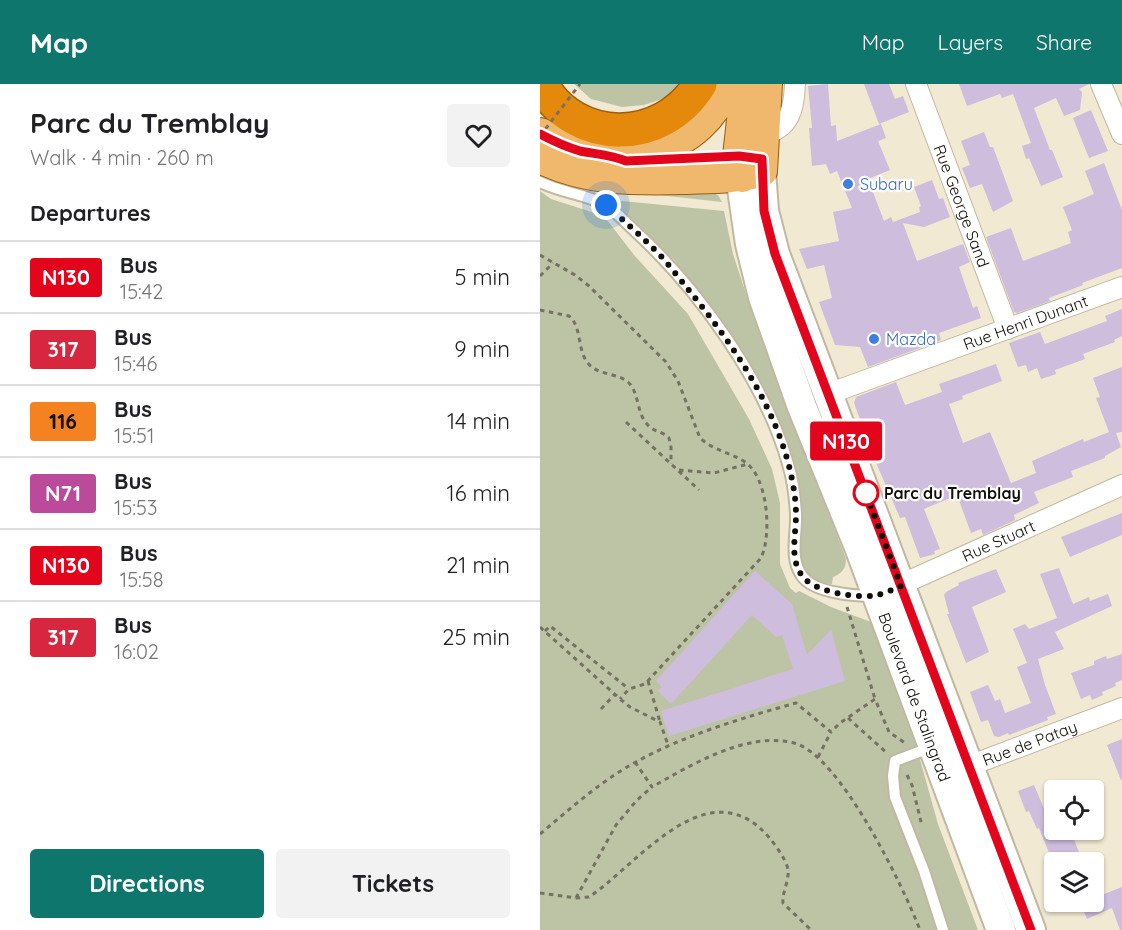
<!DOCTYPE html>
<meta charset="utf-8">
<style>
body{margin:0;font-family:Quicksand,sans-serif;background:#f2f2f2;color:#202124;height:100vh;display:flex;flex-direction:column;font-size:22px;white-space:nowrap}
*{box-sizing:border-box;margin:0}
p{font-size:20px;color:#757577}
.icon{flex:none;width:33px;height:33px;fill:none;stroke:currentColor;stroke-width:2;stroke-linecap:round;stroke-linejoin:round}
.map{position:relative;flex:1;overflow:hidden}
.sheet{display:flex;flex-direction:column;background:#fff;width:540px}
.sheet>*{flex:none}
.badge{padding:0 12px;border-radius:4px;font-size:21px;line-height:39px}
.fabs{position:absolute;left:504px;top:696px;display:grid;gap:12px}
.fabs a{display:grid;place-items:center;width:60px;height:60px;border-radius:6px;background:#fff;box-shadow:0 2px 4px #0004;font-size:30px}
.you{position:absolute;width:30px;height:30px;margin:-15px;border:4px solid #fff;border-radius:50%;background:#1a73e8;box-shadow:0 0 0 9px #1a73e833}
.map>.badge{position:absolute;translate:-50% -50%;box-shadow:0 0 0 3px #fff}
h2{padding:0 30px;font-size:22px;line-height:54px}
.round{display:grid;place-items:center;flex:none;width:63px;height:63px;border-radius:6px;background:#f2f2f2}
.head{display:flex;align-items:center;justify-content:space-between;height:102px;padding:0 30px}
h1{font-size:28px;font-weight:700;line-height:45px}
.action{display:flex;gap:12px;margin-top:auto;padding:12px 30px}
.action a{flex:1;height:69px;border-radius:6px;background:#0f766e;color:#fff;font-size:24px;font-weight:700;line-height:69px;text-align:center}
.action a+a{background:#f2f2f2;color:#202124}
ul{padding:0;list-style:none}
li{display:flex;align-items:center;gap:18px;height:72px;padding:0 30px;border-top:2px solid #e0e0e0}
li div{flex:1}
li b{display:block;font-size:22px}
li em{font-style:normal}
li .badge{min-width:66px;font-weight:700;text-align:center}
header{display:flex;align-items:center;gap:36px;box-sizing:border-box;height:84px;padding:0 30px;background:#0f766e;color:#fff}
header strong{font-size:28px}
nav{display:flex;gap:33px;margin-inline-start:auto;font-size:21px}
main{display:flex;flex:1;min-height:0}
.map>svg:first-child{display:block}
.green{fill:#bdc4a5}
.building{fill:#cebddc}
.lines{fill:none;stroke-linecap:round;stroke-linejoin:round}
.service-casing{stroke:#c1b8a2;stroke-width:14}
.minor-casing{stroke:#c1b8a2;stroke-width:22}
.secondary-casing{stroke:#c1b8a2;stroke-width:32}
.primary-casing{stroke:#9b5e0a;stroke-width:34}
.motorway-casing{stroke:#9b5e0a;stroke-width:36}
.path{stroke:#767163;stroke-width:3;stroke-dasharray:4.5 4.5;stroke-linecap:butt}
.service{stroke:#fff;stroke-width:10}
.minor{stroke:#fff;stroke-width:20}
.secondary{stroke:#fff;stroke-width:28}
.primary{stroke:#efb86d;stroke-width:32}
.motorway{stroke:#e5890c;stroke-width:33}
.path-bridge{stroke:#767163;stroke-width:3;stroke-dasharray:4.5 4.5;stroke-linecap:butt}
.line-casing{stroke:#fff;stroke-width:14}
.line{stroke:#e3051c;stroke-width:9}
.walk{stroke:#110e07;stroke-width:6;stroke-dasharray:0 10.8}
.shop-dot{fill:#3f7fe0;stroke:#fff;stroke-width:2}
.stop-dot{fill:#fff;stroke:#e3051c;stroke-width:3}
.labels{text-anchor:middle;stroke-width:4.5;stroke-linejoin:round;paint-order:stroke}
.shop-label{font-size:16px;fill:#366cbe;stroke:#fff;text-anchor:start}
.street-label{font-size:16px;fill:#110e07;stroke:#fff}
.stop-label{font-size:16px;font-weight:bold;fill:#110e07;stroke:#fff;text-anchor:start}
</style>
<header>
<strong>Map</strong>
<nav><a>Map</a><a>Layers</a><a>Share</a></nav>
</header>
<main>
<section class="sheet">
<div class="head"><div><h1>Parc du Tremblay</h1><p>Walk · 4 min · 260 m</p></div><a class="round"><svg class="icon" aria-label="heart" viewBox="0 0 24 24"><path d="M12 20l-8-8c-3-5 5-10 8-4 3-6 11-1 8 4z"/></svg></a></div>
<h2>Departures</h2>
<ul>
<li><span class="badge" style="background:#e3051c;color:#fff">N130</span><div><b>Bus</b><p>15:42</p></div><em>5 min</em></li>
<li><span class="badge" style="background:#d7263d;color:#fff">317</span><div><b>Bus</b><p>15:46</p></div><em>9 min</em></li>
<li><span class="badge" style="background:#f58220;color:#111">116</span><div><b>Bus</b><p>15:51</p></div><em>14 min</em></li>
<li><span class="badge" style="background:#bb4a9b;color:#fff">N71</span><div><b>Bus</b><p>15:53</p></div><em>16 min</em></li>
<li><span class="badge" style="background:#e3051c;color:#fff">N130</span><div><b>Bus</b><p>15:58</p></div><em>21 min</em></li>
<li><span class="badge" style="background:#d7263d;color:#fff">317</span><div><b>Bus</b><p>16:02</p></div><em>25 min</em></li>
</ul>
<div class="action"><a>Directions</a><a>Tickets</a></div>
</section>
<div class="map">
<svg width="582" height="846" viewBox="0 0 582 846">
<rect width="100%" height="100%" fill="#f2e9d2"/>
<path class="green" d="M 34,0 L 138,0 L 128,13 L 104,21 L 82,23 L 51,15 Z
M 0,107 L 11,115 L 64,132 L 94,171 L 148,230 L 209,335 L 232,385 L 240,419 L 240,480 L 250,504 L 256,509 L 259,507 L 291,523 L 331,538 L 372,647 L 398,740 L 438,846 L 0,846 Z
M 169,108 L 178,111 L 182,118 L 110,110 Z
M 72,116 L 184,127 L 193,170 L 205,207 L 306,475 C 306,485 302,489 293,493 L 292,500 C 273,499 263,488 259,469 L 259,409 L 255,386 L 239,341 L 160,211 L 134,176 Z"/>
<path class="building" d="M 288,0 L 291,42 L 296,41 L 297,57 L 341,40 L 346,54 L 338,57 L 350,86 L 328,95 L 344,137 L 351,133 L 353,138 L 380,128 L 379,123 L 381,122 L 374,103 L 392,96 L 399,115 L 403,114 L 410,133 L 384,143 L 363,139 L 377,177 L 423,160 L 430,178 L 419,183 L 433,224 L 437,222 L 441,234 L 399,249 L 401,256 L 399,257 L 328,283 L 320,263 L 295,261 L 279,218 L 292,214 L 284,181 L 267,185 L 259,165 L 299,157 L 293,128 L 312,124 L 297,87 L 290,90 L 286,80 L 272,82 L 269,44 L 272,44 L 268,2 Z
M 324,0 L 349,0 L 355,15 L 363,12 L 369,28 L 339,40 Z
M 419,0 L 549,0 L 539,5 L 542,8 L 540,26 L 524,32 L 516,14 L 494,24 L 510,66 L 512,66 L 523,93 L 501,102 L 489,74 L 486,75 L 482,62 L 491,59 L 473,10 L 462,14 L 460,10 L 427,22 Z
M 551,26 L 568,67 L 549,74 L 533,34 Z
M 444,48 L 450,63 L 453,63 L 473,117 L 453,128 L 442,100 L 430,104 L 422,84 L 430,81 L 421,57 Z
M 564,79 L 582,126 L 582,184 L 542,199 L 543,201 L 509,214 L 510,217 L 477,229 L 474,228 L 446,153 L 471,144 L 483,177 L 531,159 L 528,148 L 532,146 L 523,123 L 554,110 L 545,87 Z
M 582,225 L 582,252 L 574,256 L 575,258 L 543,270 L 545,275 L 515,286 L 516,290 L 501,295 L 497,284 L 488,288 L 486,281 L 478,283 L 469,259 L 500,248 L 505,260 L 567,237 L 565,232 Z
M 456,280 L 462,297 L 422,312 L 423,315 L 409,320 L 423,359 L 450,348 L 471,399 L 496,389 L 492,377 L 543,355 L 544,358 L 569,348 L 556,314 L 560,313 L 553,294 L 582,283 L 582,348 L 576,349 L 581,363 L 565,372 L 565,374 L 531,387 L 533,393 L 494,408 L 499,419 L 474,431 L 475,436 L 443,451 L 441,445 L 431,449 L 417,411 L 384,425 L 400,465 L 394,467 L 395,470 L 380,474 L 365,433 L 360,434 L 337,381 L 314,319 L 316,313 L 356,298 L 365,321 L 402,308 L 399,300 Z
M 582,429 L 582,451 L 530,473 L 521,453 Z
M 519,484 L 533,520 L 549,513 L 550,517 L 568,510 L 572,522 L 515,548 L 524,565 L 498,575 L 505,601 L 516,630 L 507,633 L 508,636 L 469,651 L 468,649 L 459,653 L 454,652 L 448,636 L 441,638 L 430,608 L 448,601 L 455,617 L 460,615 L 465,629 L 491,619 L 477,583 L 487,579 L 473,545 L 485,540 L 489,545 L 517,534 L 500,490 Z
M 456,485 L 466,508 L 432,523 L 449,568 L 426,579 L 407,530 L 409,530 L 404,511 L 406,508 L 419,501 L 418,499 Z
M 215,487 L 252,520 L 267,571 L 291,546 L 305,597 L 129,652 L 121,627 L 253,585 L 242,551 L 236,553 L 212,531 L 131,620 L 118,607 L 122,603 L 116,597 Z
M 582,570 L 582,596 L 575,599 L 576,602 L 562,608 L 563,611 L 552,616 L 550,611 L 541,615 L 531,589 L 554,581 L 554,577 L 566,572 L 567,575 Z
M 582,655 L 582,696 L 581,696 L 567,661 Z
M 494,701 L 508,734 L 514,732 L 514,746 L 536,746 L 531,748 L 543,778 L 514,778 L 514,781 L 499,744 L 497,745 L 489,727 L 486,728 L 478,707 Z
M 582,803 L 582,846 L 580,846 L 572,824 L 547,835 L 540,818 L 554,818 L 554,814 Z"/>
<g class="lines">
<g class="service-casing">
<path id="service" d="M 0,98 C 20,108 44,110 64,120 C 75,126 86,139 95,147 C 158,205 225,297 248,380 C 253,396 255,413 256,430 C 257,450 249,474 262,492 C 274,509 315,512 334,512
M 392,663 L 355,677 L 353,692 L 355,713 L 384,787 L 403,846"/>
</g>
<g class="minor-casing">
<g id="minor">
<path id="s1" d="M 376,0 L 468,245"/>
<path d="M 561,0 L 582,50"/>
<path d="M 223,51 C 250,44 254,25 255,0"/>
<path id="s2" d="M 288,310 L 582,203"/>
<path id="s3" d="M 349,506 L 582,401"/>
<path id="s4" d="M 418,681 L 429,682 L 582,624"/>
</g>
</g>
<g class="secondary-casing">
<g id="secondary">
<path d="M 221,87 L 224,127 L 235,170 L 491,846"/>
<path id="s5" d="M 202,105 L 210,160 L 223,213 L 262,323 L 319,463 L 461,846"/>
</g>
</g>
<g class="primary-casing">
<path id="primary" d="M 0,50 L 23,61 L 39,67 L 72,72 L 86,77 L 105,76
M 81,70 C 92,67 104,67 115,65 C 149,56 174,32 187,0
M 0,73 C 47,97 97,95 148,94 C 173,93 197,93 221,87 L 226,0
M 202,92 L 199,72 L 207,1"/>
</g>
<g class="motorway-casing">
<path id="motorway" d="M 1,0 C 36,62 123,61 160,0"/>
</g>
<path class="path" d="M 0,171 L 35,191 L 49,202 L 126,278 L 138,297 L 160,354 C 174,367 190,368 205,378 C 228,393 232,451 221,474 L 105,600 L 89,605 L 80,615
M 0,192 L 13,179
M 0,226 L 29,232 C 42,243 37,264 47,278 C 57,292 76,288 88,298 C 98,307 97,325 104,336 C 113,350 120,345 129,354 L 131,363 L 131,380
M 86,338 L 159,406
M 139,386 L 174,389 L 208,380
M 307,523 L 335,615
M 0,543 L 80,615 L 90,623 L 120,638 L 128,661
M 5,547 L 10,542 L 89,605
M 108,597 L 120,638
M 61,625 L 75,610
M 308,634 L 347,669
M 278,673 L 291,648
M 95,678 L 112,703 C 151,681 207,647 254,659 C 300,671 363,802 380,846
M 367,691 L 372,701 L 382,742
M 0,750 C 31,724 61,697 96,678 C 142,652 205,633 256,619 L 291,648 L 300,639 L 335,615 L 349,648 L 365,659
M 0,809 L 36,814 L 49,813 C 96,782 161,691 221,745 C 229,752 248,776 248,787 C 249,798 242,808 243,819 L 271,846
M 36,814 L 76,741 L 97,716 L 112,703"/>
<use href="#service" class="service"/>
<use href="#minor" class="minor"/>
<use href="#secondary" class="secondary"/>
<use href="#primary" class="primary"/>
<use href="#motorway" class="motorway"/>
<path class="path-bridge" d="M 0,52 L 40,0"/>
</g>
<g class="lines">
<g class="line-casing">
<path id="line" d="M 0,50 C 13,57 26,63 40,67 C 56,70 71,71 86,77 L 199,72 L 222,75 L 224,127 L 235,170 L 491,846"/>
</g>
<use href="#line" class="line"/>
<path class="walk" d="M 66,121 C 83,136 100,151 116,167 C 128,179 138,193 148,205 C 190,257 232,316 249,382 C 253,398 256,415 256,431 C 256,451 249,476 263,493 C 275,508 318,515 336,511 C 344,510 353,505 361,502 L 325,407 L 326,409"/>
</g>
<g class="shop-dot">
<circle cx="308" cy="100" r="6"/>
<circle cx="334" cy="255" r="6"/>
</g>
<circle class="stop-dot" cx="326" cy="409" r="12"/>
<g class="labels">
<g class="shop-label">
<text x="320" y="106">Subaru</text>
<text x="346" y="261">Mazda</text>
</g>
<g class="street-label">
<text dy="6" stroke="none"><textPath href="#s1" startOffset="130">Rue George Sand</textPath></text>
<text dy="6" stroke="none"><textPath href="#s2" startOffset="210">Rue Henri Dunant</textPath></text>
<text dy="6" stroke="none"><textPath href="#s3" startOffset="120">Rue Stuart</textPath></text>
<text dy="6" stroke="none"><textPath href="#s5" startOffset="538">Boulevard de Stalingrad</textPath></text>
<text dy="6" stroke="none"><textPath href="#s4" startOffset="76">Rue de Patay</textPath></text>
</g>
<g class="stop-label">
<text x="344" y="415">Parc du Tremblay</text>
</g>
</g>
</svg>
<div class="fabs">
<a><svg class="icon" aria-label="locate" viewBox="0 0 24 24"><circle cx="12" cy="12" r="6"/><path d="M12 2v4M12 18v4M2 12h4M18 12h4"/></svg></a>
<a><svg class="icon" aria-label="layers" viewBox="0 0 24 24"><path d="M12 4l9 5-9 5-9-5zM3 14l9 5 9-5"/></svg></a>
</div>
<div class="you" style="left:66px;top:121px"></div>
<b class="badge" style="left:306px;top:357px;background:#e3051c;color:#fff">N130</b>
</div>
</main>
